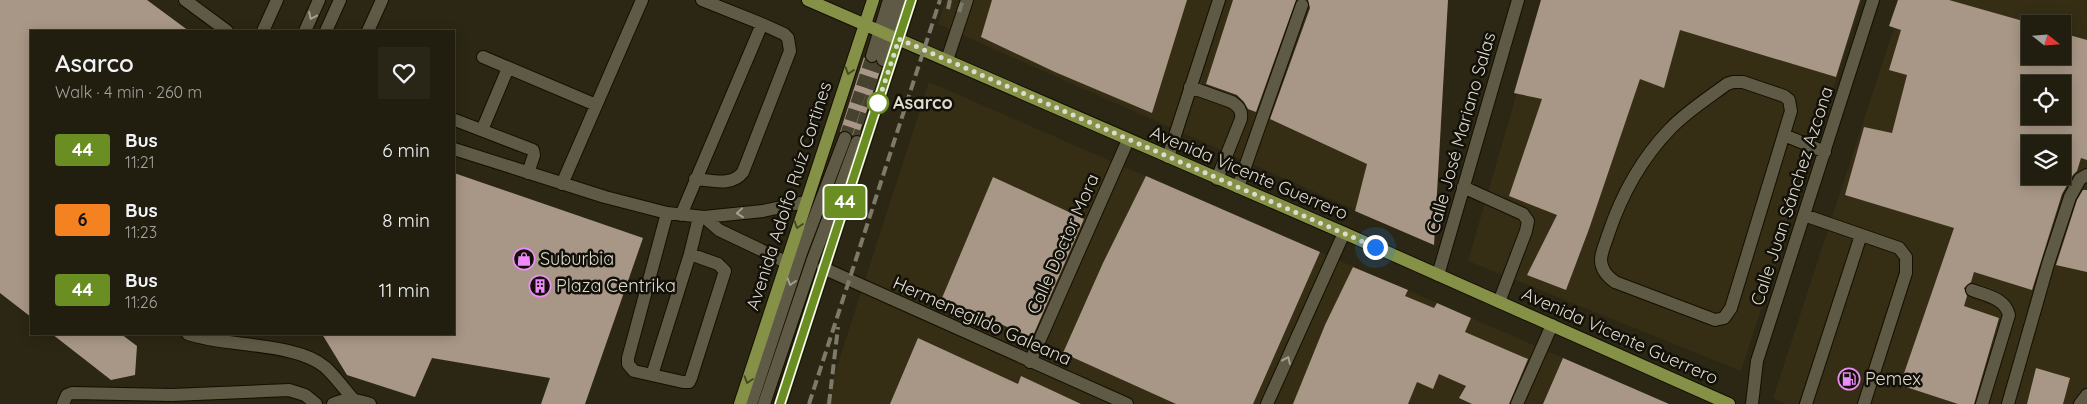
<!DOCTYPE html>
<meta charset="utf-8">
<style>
body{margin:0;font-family:Quicksand,sans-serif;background:#292618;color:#f1f3f6;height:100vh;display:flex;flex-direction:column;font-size:19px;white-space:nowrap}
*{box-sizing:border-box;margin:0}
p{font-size:16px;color:#a2a29e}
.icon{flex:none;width:28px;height:28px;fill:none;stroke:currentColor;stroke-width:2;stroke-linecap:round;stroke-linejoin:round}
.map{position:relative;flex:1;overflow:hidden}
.drawer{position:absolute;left:30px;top:30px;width:425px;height:305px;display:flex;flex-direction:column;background:#211d0f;border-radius:0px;box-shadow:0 2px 12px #0003,0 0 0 1px #3e3b2f}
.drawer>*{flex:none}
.badge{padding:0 10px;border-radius:4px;font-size:18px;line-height:32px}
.needle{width:32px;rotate:107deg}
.controls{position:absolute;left:2021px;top:15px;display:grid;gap:10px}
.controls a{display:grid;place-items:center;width:50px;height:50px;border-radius:0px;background:#211d0f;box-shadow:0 2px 12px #0003,0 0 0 1px #3e3b2f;font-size:25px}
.you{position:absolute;width:25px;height:25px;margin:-12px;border:4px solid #fff;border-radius:50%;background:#1a73e8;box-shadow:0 0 0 8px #1a73e833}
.map>.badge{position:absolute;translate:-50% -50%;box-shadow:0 0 0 2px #fff}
.round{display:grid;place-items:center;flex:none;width:52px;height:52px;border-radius:0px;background:#292618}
.summary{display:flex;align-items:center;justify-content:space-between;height:85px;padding:0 25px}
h1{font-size:24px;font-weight:600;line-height:38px}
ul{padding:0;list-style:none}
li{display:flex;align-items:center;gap:15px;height:70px;padding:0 25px}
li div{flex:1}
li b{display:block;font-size:19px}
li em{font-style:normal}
li .badge{min-width:55px;font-weight:700;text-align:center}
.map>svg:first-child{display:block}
.built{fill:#352e14;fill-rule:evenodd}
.building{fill:#a89786;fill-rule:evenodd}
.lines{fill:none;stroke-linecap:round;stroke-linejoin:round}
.minor-tunnel{stroke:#474230;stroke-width:12;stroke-dasharray:12 6;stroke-linecap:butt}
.minor-casing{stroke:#140f01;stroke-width:14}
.major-casing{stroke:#140f01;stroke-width:14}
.minor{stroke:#5f5a45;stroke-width:12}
.major{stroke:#849147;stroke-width:12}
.rail{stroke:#7e7a6a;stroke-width:4;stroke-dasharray:10 5;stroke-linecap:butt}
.oneway{stroke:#a4a090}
.oneway2{stroke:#454a24}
.line-casing{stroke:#fff;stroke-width:11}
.line{stroke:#6b8e23;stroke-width:8}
.walk{stroke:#dddace;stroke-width:5;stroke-dasharray:0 9}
.stop-dot{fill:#fff;stroke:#6b8e23;stroke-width:2.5}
.labels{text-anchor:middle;stroke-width:5;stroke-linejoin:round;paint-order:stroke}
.stop-label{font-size:18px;font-weight:bold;fill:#dddace;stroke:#121008;text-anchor:start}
.street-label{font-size:18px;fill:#dddace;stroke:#121008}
.poi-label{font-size:18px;fill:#dddace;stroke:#121008;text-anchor:start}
</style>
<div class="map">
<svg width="2087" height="404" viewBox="0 0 2087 404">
<rect width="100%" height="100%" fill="#2c2714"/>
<path class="built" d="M 946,0 L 1448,0 L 1434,245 L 938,24 Z
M 1544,0 L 1862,0 L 1741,371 L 1468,261 Z
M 1903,0 L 2087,0 L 2087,404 L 1786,404 L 1773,398 ZM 2030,24 L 2062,24 L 2062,56 L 2030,56 ZM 2030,84 L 2062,84 L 2062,116 L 2030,116 ZM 2030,144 L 2062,144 L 2062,176 L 2030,176 Z
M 929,82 L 1669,404 L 825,404 Z"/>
<path class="building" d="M 0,0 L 147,0 L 189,31 L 31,31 L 31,317 L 0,293 Z
M 992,0 L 1187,0 L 1152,113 L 1055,72 L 981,37 Z
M 1233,0 L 1296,0 L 1256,112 L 1248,109 L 1244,102 L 1237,95 L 1206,84 Z
M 1308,0 L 1448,0 L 1434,245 L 1355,211 L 1367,164 L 1270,119 L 1310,8 Z
M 1541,0 L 1860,0 L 1836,77 L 1680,30 L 1664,88 L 1640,79 L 1589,229 L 1566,290 L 1527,275 L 1557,215 L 1509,196 L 1542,99 L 1514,93 Z
M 1898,0 L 1949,0 L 2030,23 L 2030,56 L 2062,56 L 2062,33 L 2087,40 L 2087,160 L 2081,158 L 2077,171 L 2073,175 L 2062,194 L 2032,290 L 1974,272 L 1971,282 L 1964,288 L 1967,296 L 1964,306 L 1999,318 L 1974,404 L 1958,404 L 1900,385 L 1954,228 L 1845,195 L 1864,127 L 1892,133 L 1907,75 L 1889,70 L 1901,30 L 1889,26 ZM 2030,84 L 2062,84 L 2062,116 L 2030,116 ZM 2030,144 L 2062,144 L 2062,176 L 2030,176 Z
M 864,57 L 869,64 L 876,63 L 881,68 L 859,134 L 852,135 L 847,130 L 840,132 Z
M 454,173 L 643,238 L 585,404 L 541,404 L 550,378 L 432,358 L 415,397 L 347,375 L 322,334 L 454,334 Z
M 1146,176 L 1320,252 L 1253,404 L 1176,404 L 1063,353 L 1103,263 Z
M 993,177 L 1084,219 L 1032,338 L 942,298 Z
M 2083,190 L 2087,190 L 2087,272 L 2056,265 L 2077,200 Z
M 1353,267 L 1408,290 L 1405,296 L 1434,308 L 1437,303 L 1471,318 L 1465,332 L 1528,359 L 1509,404 L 1472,404 L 1459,398 L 1466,386 L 1439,374 L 1433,389 L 1417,382 L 1408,404 L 1293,404 L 1325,325 Z
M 52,334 L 121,334 L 137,346 L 135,375 L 111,380 Z
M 918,338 L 1018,384 L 1021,376 L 1081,404 L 890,404 Z
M 1563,358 L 1600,374 L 1669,404 L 1543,404 Z
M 2036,368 L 2070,378 L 2063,404 L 2027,404 Z"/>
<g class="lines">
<path class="minor-tunnel" d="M 845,138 L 872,56
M 857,142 L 883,60"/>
<g class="minor-casing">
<path id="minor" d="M 185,0 L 227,31
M 263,31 L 277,0
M 305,31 L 319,0
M 326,31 L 340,0
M 368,31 L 382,0
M 872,56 L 889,0
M 483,57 L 596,105
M 883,60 L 901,0
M 947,60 L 967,0
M 1733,82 L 1743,82 L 1784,96 L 1789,100 L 1791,111 L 1731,308 L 1724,318 L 1715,320 L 1615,282 C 1608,277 1601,270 1601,260 C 1601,252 1606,242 1608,235 C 1621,196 1641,159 1670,129 C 1686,112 1708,98 1727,84 Z
M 1190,87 L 1232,102 C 1239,107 1242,110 1241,119 L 1217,179
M 455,120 L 533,150 L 534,155 L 528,173
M 482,130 L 508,68
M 1784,135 L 1825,152
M 454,149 L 605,197 L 667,213 L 704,217 L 763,211 L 805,202
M 1168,157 L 1219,0
M 695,179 C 711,180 732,187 743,172 L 790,51 L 788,38 L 784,34 L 762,24
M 562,184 L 642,0
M 1238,187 L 1302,5
M 1463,187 L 1523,214 L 1528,221 L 1526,231 L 1499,302
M 667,213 L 628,358 L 628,364 L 634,371 L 683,382 L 689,382 L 691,378 L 725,271 L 718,264 L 690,254
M 681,215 L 762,24 L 702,0
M 1804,215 L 1899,248 L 1906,257 L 1906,273 L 1864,404
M 704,217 L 719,230 L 786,262
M 823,268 L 1127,404
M 1438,275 L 1518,0
M 1972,290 C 1987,296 2005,298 2009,315 L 1982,404
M 188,334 C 225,347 296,342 325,367 C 336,377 344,389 353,399
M 1030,362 L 1128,140
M 652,375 L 690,254 L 699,217
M 63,404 L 67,395 L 72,393 L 172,395 L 289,390 L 305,395 L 316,404
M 333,404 C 346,398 356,399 370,404
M 751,404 L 801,253 L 845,138
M 764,404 L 813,259 L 857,142
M 1267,404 L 1344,233
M 1517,404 L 1552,325
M 1752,404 L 1757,361 L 1873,0
M 1806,404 L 1861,235
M 2008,404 L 2048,264 L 2070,197 L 2080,179 L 2087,175
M 2080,404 L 2087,395"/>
</g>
<g class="major-casing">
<path id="major" d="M 808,0 L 1344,233 L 1729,404
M 740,404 L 873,0
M 780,404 L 911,0"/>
</g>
<use href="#minor" class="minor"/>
<use href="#major" class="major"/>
<path class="rail" d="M 948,9 L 950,0
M 959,12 L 963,0
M 809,404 L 940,0
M 829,404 L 838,327"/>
</g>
<defs><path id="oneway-chevron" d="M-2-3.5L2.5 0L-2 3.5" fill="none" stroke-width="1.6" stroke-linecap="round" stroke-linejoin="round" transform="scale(1.25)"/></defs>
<g class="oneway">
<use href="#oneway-chevron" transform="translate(312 16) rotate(115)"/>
<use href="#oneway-chevron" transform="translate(740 213) rotate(174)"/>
<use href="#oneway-chevron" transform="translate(791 282) rotate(108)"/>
<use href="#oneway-chevron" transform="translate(1287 360) rotate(-66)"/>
</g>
<g class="oneway2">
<use href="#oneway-chevron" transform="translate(849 71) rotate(108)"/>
<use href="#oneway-chevron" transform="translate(798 225) rotate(108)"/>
<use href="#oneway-chevron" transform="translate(748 380) rotate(108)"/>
</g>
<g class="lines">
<g class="line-casing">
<path id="line" d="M 780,404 L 911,0"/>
</g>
<use href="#line" class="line"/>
<path class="walk" d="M 878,103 L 876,109 L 899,39 L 1375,247"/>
</g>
<defs>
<g id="shop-ring" transform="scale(1.125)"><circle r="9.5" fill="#121008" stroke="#ed8cf9" stroke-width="1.5"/><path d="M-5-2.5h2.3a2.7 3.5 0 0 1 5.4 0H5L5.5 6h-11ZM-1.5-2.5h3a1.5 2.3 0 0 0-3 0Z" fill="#ed8cf9"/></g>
<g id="building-ring" transform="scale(1.125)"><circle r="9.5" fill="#121008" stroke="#ed8cf9" stroke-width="1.5"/><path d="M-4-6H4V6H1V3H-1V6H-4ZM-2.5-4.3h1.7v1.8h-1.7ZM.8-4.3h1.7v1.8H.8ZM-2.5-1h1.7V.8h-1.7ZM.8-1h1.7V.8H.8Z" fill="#ed8cf9"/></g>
<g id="fuel-ring" transform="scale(1.125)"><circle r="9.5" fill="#121008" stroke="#ed8cf9" stroke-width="1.5"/><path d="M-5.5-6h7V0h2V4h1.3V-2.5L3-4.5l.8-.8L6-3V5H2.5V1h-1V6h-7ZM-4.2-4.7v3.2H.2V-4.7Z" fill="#ed8cf9"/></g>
</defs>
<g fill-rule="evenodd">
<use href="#shop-ring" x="524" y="259"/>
<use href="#building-ring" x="540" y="286"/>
<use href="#fuel-ring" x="1849" y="379"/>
</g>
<circle class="stop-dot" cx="878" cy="103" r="10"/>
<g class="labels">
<g class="stop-label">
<text x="893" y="109">Asarco</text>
</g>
<g class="street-label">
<text transform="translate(1461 133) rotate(-74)" y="6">Calle José Mariano Salas</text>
<text transform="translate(1249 173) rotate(23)" y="6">Avenida Vicente Guerrero</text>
<text transform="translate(789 196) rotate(-72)" y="6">Avenida Adolfo Ruíz Cortines</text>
<text transform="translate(1792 196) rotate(-72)" y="6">Calle Juan Sánchez Azcona</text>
<text transform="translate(1063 244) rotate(-66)" y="6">Calle Doctor Mora</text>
<text transform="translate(982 321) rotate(24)" y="6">Hermenegildo Galeana</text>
<text transform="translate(1620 336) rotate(24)" y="6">Avenida Vicente Guerrero</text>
</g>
<g class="poi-label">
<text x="540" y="265">Suburbia</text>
<text x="556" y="292">Plaza Centrika</text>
<text x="1865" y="385">Pemex</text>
</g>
</g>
</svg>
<div class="controls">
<a><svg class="needle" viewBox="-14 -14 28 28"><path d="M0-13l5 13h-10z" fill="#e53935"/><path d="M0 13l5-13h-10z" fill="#a2a29e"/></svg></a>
<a><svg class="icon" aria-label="locate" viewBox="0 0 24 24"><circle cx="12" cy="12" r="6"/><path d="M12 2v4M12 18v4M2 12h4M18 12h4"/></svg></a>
<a><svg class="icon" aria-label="layers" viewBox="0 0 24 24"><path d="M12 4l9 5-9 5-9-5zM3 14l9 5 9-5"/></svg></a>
</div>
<div class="you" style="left:1375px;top:247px"></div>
<b class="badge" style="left:845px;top:202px;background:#6b8e23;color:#fff">44</b>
<section class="drawer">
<div class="summary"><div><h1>Asarco</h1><p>Walk · 4 min · 260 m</p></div><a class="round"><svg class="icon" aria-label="heart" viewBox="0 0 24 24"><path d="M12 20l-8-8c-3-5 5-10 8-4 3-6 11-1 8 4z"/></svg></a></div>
<ul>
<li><span class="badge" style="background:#6b8e23;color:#fff">44</span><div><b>Bus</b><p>11:21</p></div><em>6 min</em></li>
<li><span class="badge" style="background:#f58220;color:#111">6</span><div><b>Bus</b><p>11:23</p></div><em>8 min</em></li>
<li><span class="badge" style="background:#6b8e23;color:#fff">44</span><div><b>Bus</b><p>11:26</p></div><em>11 min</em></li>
</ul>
</section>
</div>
